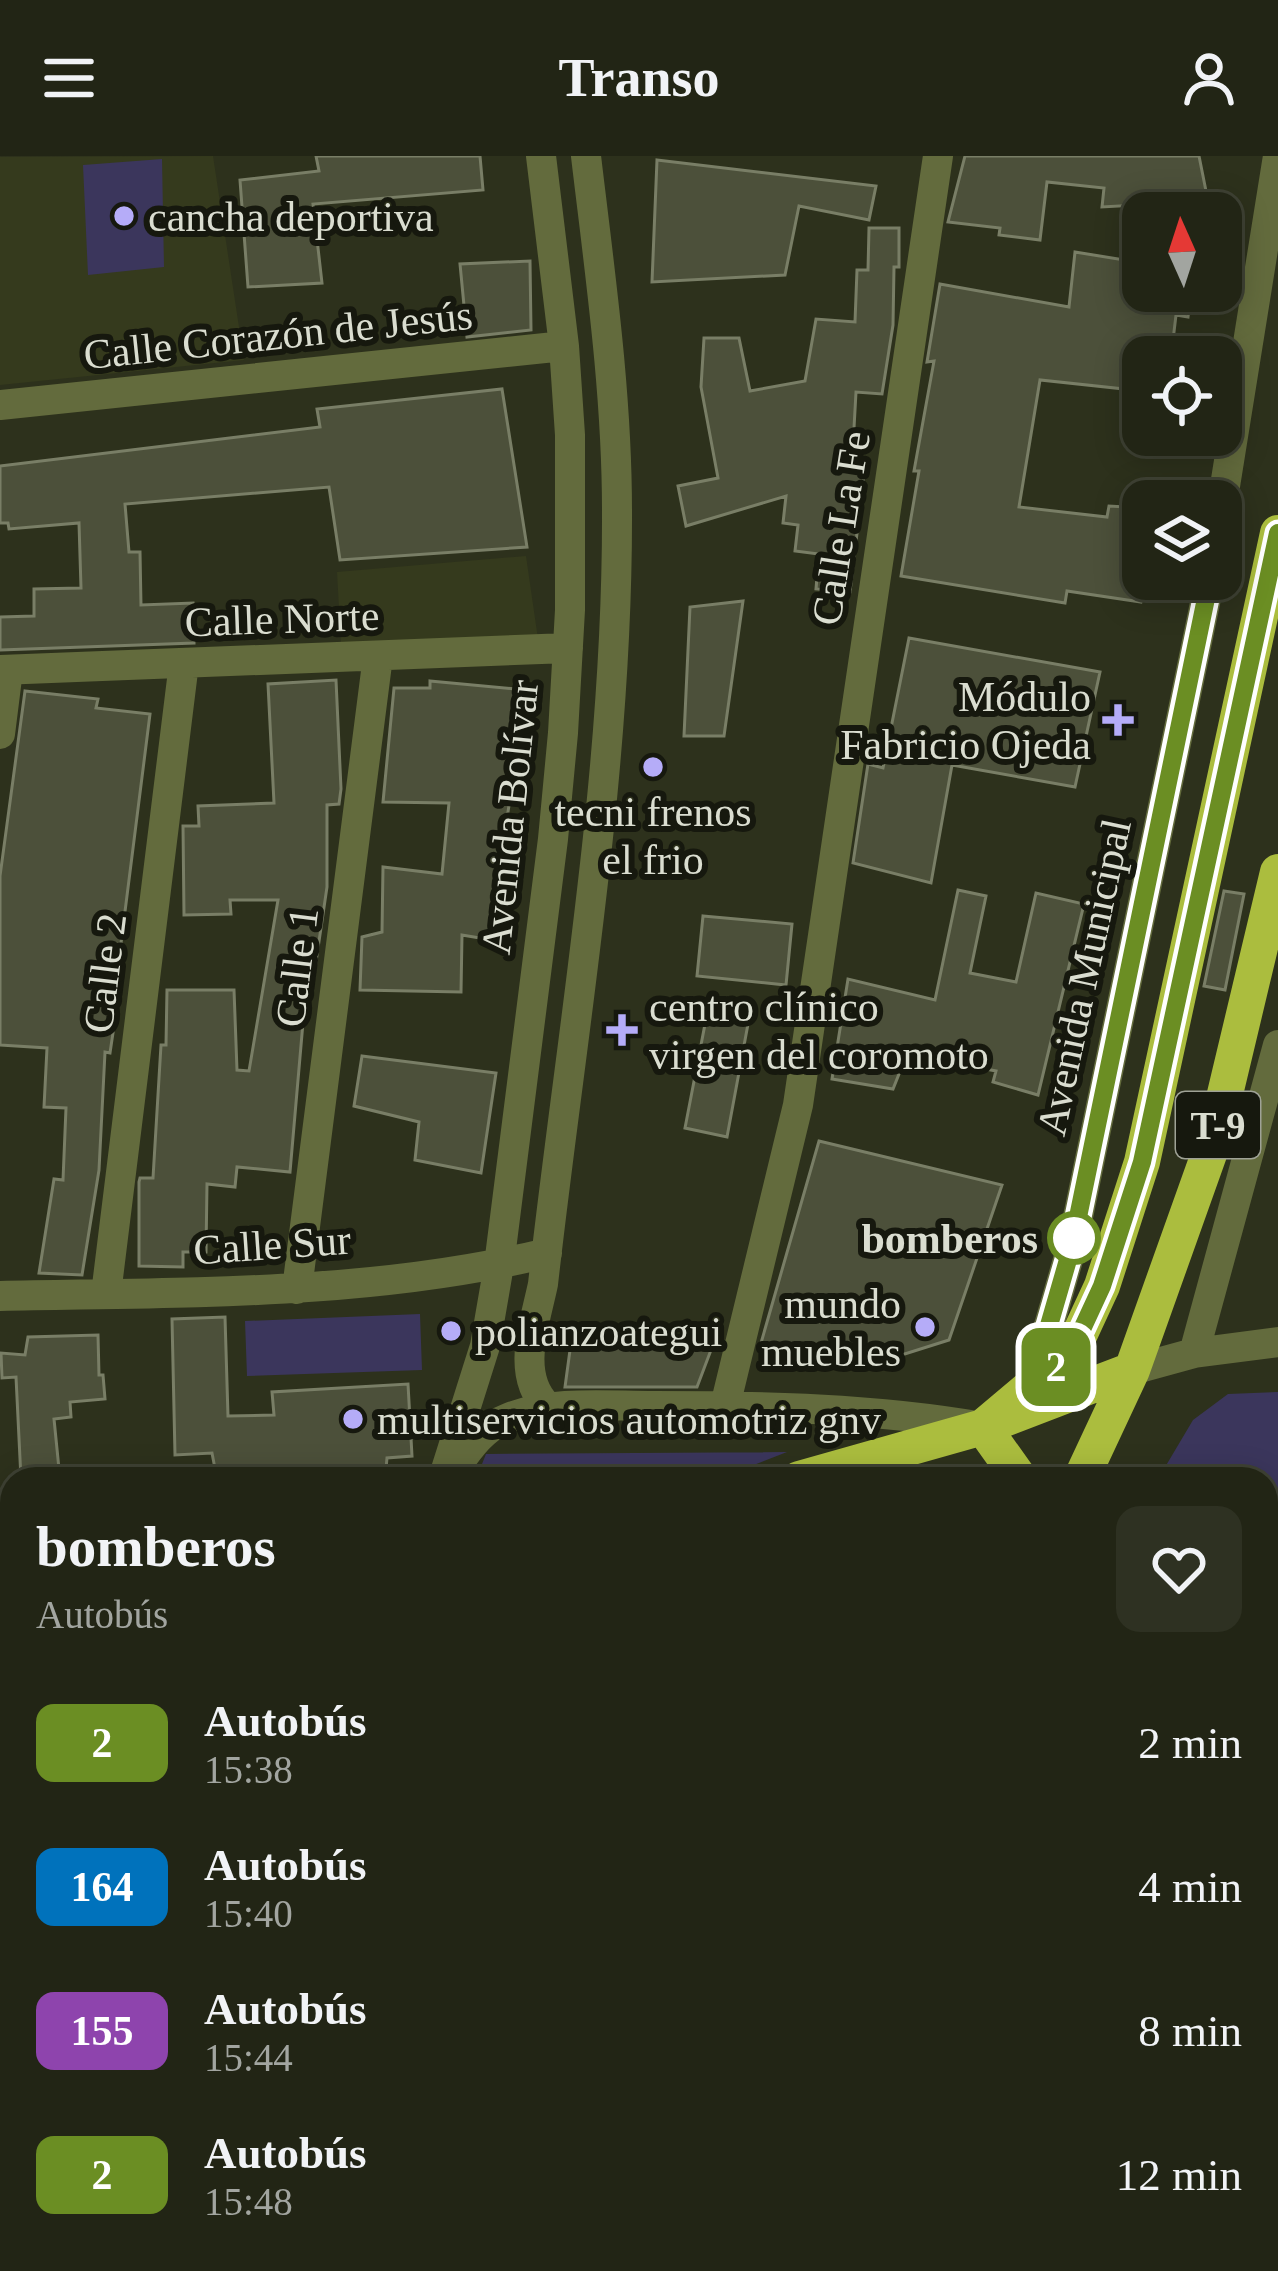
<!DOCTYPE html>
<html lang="es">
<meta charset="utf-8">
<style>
body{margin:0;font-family:"Times New Roman",serif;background:#2e3122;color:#f1f3f6;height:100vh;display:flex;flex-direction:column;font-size:45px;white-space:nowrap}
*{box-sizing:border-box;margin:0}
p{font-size:39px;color:#a2a5a0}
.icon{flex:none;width:66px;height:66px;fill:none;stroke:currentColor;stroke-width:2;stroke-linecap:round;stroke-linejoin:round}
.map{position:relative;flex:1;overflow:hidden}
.details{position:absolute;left:0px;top:1311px;width:1278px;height:804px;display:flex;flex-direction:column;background:#222515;border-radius:36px 36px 0 0;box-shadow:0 6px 30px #0003,0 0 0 3px #3f4234}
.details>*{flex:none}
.badge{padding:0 24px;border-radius:18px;font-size:42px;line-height:78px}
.needle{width:78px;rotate:357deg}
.tools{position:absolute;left:1122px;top:36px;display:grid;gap:24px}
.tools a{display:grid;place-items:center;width:120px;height:120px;border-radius:24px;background:#222515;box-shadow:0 6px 30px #0003,0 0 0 3px #3f4234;font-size:60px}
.map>.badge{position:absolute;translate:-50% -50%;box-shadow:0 0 0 6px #fff}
.round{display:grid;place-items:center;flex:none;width:126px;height:126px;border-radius:24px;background:#2e3122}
.head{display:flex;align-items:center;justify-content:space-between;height:204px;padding:0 36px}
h1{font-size:57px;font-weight:600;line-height:90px}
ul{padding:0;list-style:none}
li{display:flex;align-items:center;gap:36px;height:144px;padding:0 36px}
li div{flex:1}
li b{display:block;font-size:45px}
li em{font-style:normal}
li .badge{min-width:132px;font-weight:700;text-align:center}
header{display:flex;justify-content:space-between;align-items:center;height:156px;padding:0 36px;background:#222515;font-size:54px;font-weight:600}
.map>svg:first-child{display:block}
.built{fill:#353a1d}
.green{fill:#3b365c}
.building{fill:#4c503a;stroke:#797e66;stroke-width:3}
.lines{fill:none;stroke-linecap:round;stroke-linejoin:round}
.minor{stroke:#636b3d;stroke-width:30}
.highway{stroke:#abbd3e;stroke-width:36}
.line-casing{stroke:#fff;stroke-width:27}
.line{stroke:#6b8e23;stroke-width:18}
.poi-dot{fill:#b5acf8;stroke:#16180e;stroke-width:4.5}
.stop-dot{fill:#fff;stroke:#6b8e23;stroke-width:6}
.labels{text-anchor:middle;stroke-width:12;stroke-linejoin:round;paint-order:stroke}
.shield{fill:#16180e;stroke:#9fa296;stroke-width:3}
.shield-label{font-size:39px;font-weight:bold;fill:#daddd0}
.poi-label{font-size:42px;fill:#daddd0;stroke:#16180e;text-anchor:start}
.street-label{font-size:42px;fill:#daddd0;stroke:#16180e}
.stop-label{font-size:42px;font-weight:bold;fill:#daddd0;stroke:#16180e;text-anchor:end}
</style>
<header><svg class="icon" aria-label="menu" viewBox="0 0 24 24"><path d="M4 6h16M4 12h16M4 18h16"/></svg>Transo<svg class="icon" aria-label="person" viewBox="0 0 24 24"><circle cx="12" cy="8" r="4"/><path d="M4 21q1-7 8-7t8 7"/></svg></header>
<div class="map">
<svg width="1278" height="2115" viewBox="0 0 1278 2115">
<rect width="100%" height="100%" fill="#2d311c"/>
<path class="built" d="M 213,0 L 244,204 L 0,229 L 0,1 Z
M 526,400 L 538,483 L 341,488 L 337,416 Z"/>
<path class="green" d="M 162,3 L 164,111 L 88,119 L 83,9 Z
M 420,1158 L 422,1214 L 247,1220 L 245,1165 Z
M 1278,1236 L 1278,1449 L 1266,1450 L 1266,1323 L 1158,1323 L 1193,1264 L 1228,1238 Z
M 787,1296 L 718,1323 L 476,1323 L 486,1298 Z
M 814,2103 L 981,2103 L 977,2115 L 810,2115 Z"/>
<path class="building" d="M 316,0 L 480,0 L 483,34 L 313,48 L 322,127 L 248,131 L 240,24 L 319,15 Z
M 965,0 L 1199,0 L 1208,45 L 1102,51 L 1104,32 L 1047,26 L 1040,84 L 999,79 L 1000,72 L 948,66 Z
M 657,4 L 876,30 L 869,64 L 799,50 L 785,119 L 652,126 Z
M 869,72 L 899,72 L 899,111 L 894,111 L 893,169 L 882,238 L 856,236 L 852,308 L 865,310 L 850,436 L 816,433 L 819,398 L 795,395 L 798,369 L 783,367 L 786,340 L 686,370 L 678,330 L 718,322 L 701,231 L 704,182 L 739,182 L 750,235 L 805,225 L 816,163 L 855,166 L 857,114 L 868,114 Z
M 1075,96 L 1143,107 L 1143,135 L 1191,135 L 1188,161 L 1176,159 L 1171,201 L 1143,201 L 1143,235 L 1040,224 L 1019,351 L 1107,361 L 1109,350 L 1143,352 L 1143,423 L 1148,423 L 1141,446 L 1067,435 L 1065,447 L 901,420 L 919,315 L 914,315 L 934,205 L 927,206 L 940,128 L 1069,151 Z
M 530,105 L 531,174 L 467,181 L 460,108 Z
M 502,233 L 527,391 L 340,404 L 329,331 L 125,348 L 129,396 L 140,396 L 141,449 L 193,447 L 194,487 L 0,494 L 0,461 L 34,460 L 34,433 L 81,432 L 79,367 L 9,373 L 8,367 L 0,367 L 0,310 L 320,271 L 317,253 Z
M 743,445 L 724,580 L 684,580 L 690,451 Z
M 909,482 L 1100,516 L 1075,631 L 952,609 L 931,727 L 853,707 L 868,608 L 883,612 Z
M 336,524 L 341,633 L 339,648 L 327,649 L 327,731 L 312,833 L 306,832 L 290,1016 L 237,1011 L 235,1031 L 207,1028 L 206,1096 L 183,1096 L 183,1111 L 139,1110 L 139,1026 L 140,1022 L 153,1022 L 161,889 L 166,889 L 167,834 L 234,834 L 237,914 L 249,915 L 278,744 L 230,744 L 231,758 L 184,759 L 183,670 L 199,670 L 198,650 L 274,647 L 268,528 Z
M 430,525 L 527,534 L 505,675 L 519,676 L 513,727 L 517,728 L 504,786 L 462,779 L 461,836 L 360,834 L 362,781 L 382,776 L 383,711 L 442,718 L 449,647 L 383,646 L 394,532 L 430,532 Z
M 25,535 L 98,543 L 96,552 L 150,558 L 120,795 L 125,796 L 110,897 L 105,896 L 99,1014 L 82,1119 L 39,1117 L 54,1023 L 63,1024 L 66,952 L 44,951 L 47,892 L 0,889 L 0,720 Z
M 958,734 L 986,740 L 970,817 L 1016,826 L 1036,737 L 1084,748 L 1038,939 L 993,926 L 996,915 L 907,898 L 893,933 L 832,923 L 848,823 L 935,844 Z
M 1224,735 L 1244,738 L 1225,834 L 1204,830 Z
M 703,760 L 792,768 L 786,829 L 697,820 Z
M 706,863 L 748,868 L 727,981 L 685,972 Z
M 362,900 L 496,917 L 481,1017 L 415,1004 L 419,966 L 354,950 Z
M 819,985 L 1002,1029 L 949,1184 L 870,1209 L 759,1194 Z
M 225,1161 L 228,1260 L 274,1259 L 272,1236 L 408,1228 L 412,1300 L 387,1302 L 385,1323 L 217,1323 L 212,1297 L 175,1299 L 172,1163 Z
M 573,1172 L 711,1194 L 697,1231 L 565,1231 Z
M 98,1179 L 99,1219 L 103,1219 L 105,1243 L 70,1246 L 71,1261 L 54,1263 L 60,1323 L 21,1323 L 16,1221 L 2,1222 L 1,1197 L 25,1199 L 28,1181 Z"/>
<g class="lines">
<path class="minor" d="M 0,249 L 564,190
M 1221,355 L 1278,0
M 0,514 L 568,492
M 0,578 L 8,514
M 297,1133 L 378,500
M 106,1138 L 184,507
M 0,1140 C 182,1136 369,1140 547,1097
M 1194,1197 L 1278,889
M 1132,1214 L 1194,1197 L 1278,1186
M 1030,1235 L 1072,1090 L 1210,423
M 547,1250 C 515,1219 535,1167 543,1128 C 572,871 618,614 617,355 C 617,236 600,118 586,0
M 725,1250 L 798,949 L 938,0
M 456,1311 C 470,1291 484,1271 508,1262 C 554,1244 605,1250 654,1250 C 764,1250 874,1252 983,1271
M 443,1323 L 485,1190 L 499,1109 L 553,683 L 563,577 L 570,454 L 570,279 L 564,190 L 541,0
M 0,1453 L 12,1450
M 1266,1470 L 1278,1470
M 1266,1727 L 1278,1726
M 0,1895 L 12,1898
M 1266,1948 L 1278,1951
M 414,2115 L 419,2103
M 719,2115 L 724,2103
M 993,2115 L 997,2103"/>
<path class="highway" d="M 983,1271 L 1071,1197 L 1102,1130 L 1142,1006 L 1278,377
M 983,1271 L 1020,1323
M 799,1323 L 983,1271 L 1132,1214
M 1081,1323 L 1132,1214 L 1214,984 L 1278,716
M 174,2115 L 178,2103
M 760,2115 L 764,2103"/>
</g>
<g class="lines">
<g class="line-casing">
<path id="line" d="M 1210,423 L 1072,1090 L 1030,1235 L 1071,1197 L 1102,1130 L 1142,1006 L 1278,377"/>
</g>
<use href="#line" class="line"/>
</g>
<g class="poi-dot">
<circle cx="124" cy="60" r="12"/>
<path d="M1112 546h12v12h12v12h-12v12h-12v-12h-12v-12h12z"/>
<circle cx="653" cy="611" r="12"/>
<path d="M616 856h12v12h12v12h-12v12h-12v-12h-12v-12h12z"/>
<circle cx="925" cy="1171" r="12"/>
<circle cx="451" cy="1175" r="12"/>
<circle cx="353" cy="1263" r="12"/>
</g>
<circle class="stop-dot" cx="1074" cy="1082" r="24"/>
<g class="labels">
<rect class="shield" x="1176" y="936" width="84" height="66" rx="9"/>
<g class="shield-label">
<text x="1218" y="983">T-9</text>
</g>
<g class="poi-label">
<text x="148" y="75">cancha deportiva</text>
<text x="1091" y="555" text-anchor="end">Módulo<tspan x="1091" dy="48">Fabricio Ojeda</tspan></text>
<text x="653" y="670" text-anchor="middle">tecni frenos<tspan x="653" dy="48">el frio</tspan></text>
<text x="649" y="865">centro clínico<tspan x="649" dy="48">virgen del coromoto</tspan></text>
<text x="901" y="1162" text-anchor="end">mundo<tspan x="901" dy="48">muebles</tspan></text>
<text x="475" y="1190">polianzoategui</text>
<text x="377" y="1278">multiservicios automotriz gnv</text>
</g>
<g class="street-label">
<text transform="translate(278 178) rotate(-6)" y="15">Calle Corazón de Jesús</text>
<text transform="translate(840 372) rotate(-81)" y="15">Calle La Fe</text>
<text transform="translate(282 462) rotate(-2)" y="15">Calle Norte</text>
<text transform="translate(509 661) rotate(-84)" y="15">Avenida Bolívar</text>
<text transform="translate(296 811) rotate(-83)" y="15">Calle 1</text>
<text transform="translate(104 817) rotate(-83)" y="15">Calle 2</text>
<text transform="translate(1083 821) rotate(-78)" y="15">Avenida Municipal</text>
<text transform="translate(272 1088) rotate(-4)" y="15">Calle Sur</text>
</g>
<g class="stop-label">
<text x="1038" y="1097">bomberos</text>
</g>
</g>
</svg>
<div class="tools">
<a><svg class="needle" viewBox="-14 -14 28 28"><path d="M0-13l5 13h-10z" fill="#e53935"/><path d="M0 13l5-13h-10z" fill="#a2a5a0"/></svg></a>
<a><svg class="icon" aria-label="locate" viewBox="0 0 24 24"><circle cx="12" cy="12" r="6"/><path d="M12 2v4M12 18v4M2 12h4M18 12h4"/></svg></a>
<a><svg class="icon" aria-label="layers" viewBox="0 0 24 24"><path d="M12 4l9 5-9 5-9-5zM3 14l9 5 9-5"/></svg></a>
</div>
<b class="badge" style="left:1056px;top:1211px;background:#6b8e23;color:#fff">2</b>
<section class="details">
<div class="head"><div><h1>bomberos</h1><p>Autobús</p></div><a class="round"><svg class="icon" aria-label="heart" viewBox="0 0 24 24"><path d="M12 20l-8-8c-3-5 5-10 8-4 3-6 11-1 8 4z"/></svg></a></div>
<ul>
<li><span class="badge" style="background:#6b8e23;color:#fff">2</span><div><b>Autobús</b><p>15:38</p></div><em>2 min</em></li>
<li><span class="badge" style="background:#0072bc;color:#fff">164</span><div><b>Autobús</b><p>15:40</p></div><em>4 min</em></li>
<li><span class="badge" style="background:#8e44ad;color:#fff">155</span><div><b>Autobús</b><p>15:44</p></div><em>8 min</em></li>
<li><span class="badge" style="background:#6b8e23;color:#fff">2</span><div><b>Autobús</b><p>15:48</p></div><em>12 min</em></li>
</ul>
</section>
</div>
